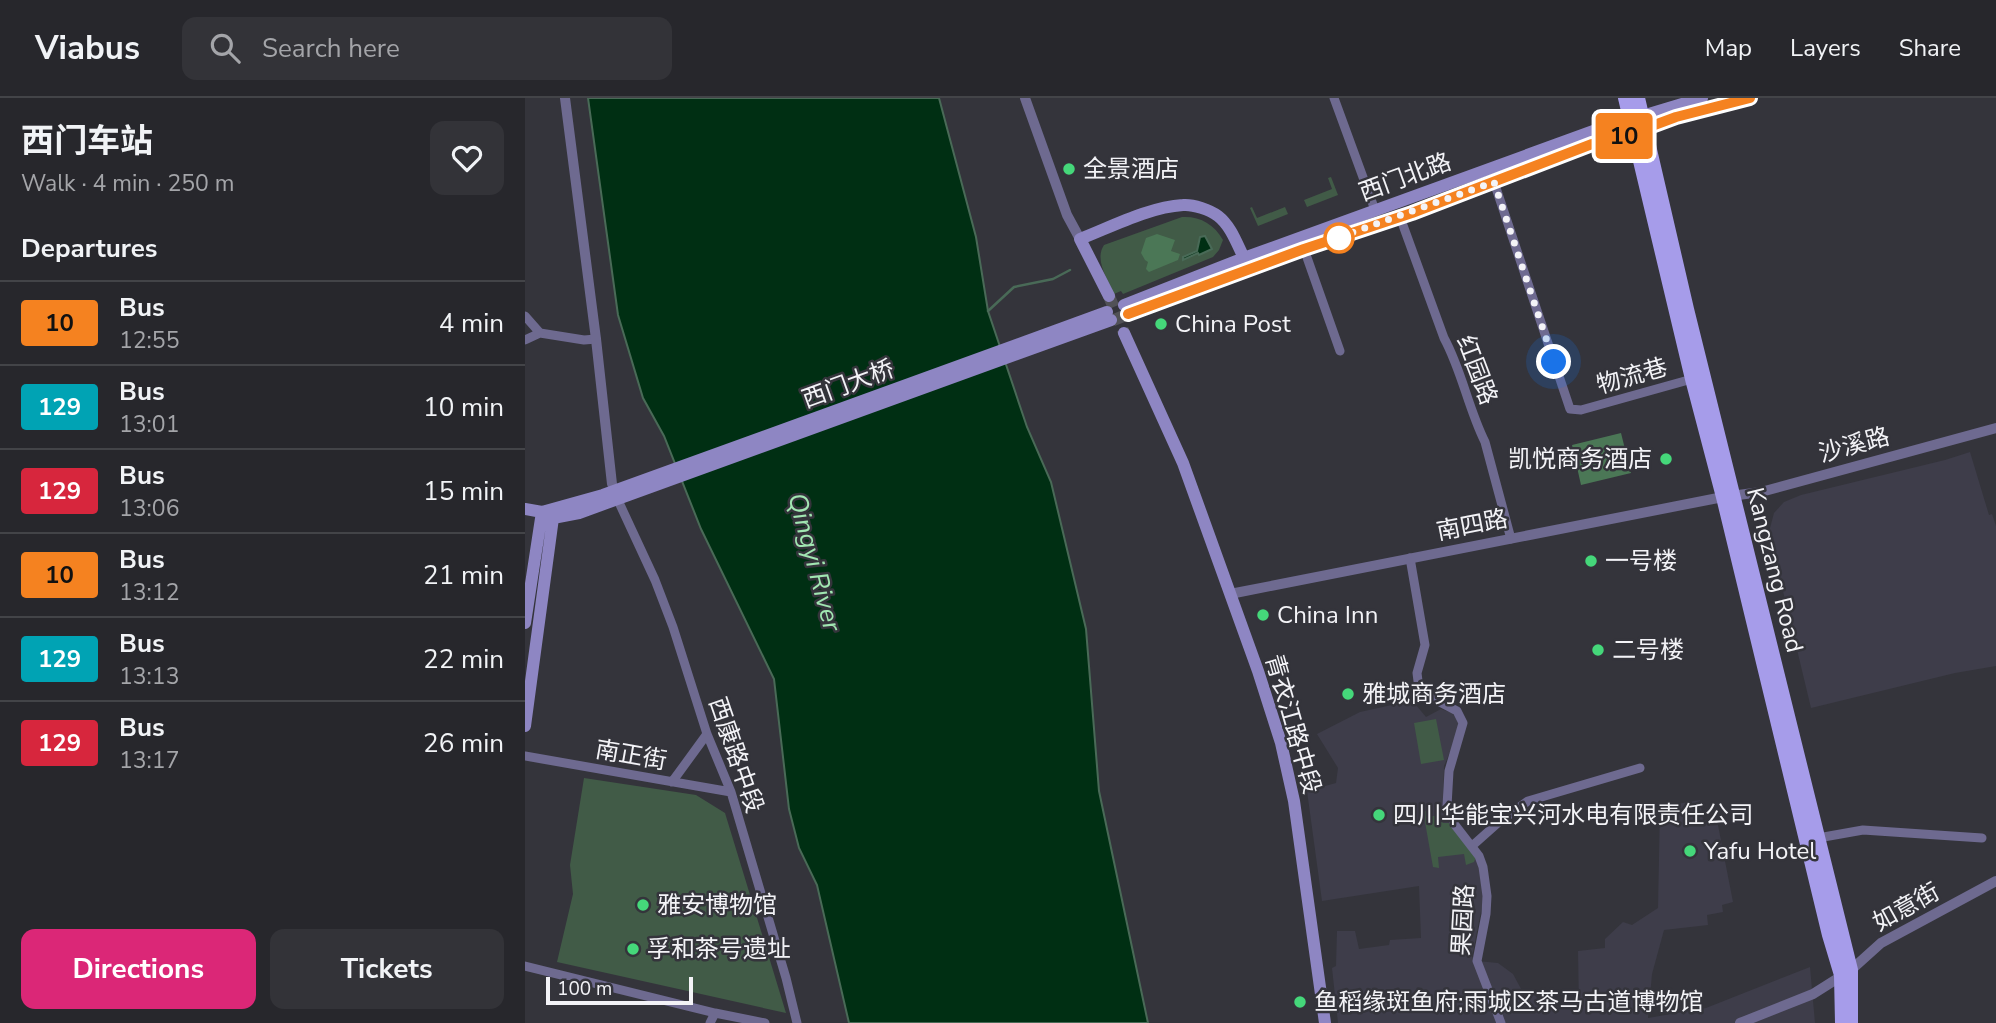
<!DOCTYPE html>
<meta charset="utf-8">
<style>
body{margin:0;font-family:"Nunito Sans","Noto Sans SC",sans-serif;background:#333338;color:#f1f3f6;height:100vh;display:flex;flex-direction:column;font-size:26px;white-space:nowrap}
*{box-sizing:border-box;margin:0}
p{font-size:23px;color:#a4a5a9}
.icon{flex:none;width:38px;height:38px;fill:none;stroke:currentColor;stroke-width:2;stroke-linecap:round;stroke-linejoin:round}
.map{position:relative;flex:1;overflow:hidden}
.sheet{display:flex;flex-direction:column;background:#27272c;width:525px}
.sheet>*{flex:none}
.badge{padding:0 14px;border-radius:5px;font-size:24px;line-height:46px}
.scale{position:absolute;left:21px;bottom:18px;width:147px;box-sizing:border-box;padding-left:7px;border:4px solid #f3f3f7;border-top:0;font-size:19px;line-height:24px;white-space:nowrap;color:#f3f3f7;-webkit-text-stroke:5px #34343b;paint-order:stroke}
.you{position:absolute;width:35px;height:35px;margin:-18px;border:5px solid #fff;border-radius:50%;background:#1a73e8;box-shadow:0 0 0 10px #1a73e833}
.map>.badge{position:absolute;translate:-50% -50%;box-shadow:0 0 0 4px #fff}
h2{padding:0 21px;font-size:26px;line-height:63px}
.round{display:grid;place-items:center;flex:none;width:74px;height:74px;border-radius:14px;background:#333338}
.summary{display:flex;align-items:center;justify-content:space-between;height:119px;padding:0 21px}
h1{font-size:33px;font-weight:700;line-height:52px}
.action{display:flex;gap:14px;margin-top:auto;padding:14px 21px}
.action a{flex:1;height:80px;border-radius:14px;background:#db2777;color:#fff;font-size:28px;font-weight:700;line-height:80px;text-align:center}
.action a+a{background:#333338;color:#f1f3f6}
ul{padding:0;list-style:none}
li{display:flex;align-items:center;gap:21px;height:84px;padding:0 21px;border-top:2px solid #434448}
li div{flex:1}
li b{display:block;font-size:26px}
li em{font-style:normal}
li .badge{min-width:77px;font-weight:700;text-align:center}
header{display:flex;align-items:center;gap:42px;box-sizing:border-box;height:98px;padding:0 35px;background:#27272c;border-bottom:2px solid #434448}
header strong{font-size:33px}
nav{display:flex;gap:38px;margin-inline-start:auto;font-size:24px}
.search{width:490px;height:63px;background:#333338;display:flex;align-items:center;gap:18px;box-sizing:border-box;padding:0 24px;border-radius:14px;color:#a4a5a9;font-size:26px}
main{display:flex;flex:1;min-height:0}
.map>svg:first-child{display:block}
.built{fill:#3e3d4a}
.green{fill:#415b47}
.forest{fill:#4b7756}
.water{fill:#002f13;stroke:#496a57;stroke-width:2}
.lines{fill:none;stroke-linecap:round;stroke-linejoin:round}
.stream{stroke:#496a57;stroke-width:2.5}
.secondary-tunnel{stroke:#515157;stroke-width:12;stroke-dasharray:12 6;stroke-linecap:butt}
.minor{stroke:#6e6a90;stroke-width:9}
.tertiary{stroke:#6e6a90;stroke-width:10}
.secondary{stroke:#8e86c3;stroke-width:12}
.primary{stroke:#a69cea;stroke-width:14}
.line-casing{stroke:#fff;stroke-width:16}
.line{stroke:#f58220;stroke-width:10}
.walk{stroke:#f3f3f7;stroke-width:7;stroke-dasharray:0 12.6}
.poi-dot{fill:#45d77a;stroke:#34343b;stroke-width:2.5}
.stop-dot{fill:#fff;stroke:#f58220;stroke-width:3.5}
.labels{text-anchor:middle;stroke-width:5;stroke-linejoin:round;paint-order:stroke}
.poi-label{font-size:24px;fill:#f3f3f7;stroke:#34343b;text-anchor:start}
.street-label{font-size:24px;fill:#f3f3f7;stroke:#34343b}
.water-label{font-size:26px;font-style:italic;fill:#a1e7b2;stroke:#34343b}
</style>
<header>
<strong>Viabus</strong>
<div class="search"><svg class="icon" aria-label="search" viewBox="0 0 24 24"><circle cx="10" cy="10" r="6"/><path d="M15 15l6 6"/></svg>Search here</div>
<nav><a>Map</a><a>Layers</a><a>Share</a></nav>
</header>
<main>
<section class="sheet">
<div class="summary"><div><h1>西门车站</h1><p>Walk · 4 min · 250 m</p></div><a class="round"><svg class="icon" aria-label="heart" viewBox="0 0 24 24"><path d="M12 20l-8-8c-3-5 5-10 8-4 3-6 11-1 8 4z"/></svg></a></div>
<h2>Departures</h2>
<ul>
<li><span class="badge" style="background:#f58220;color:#111">10</span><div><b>Bus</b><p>12:55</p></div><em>4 min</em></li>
<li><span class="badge" style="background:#00a3b4;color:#fff">129</span><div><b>Bus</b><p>13:01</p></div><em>10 min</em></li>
<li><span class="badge" style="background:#d7263d;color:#fff">129</span><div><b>Bus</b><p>13:06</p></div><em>15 min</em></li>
<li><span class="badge" style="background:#f58220;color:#111">10</span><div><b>Bus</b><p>13:12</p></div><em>21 min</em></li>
<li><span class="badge" style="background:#00a3b4;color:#fff">129</span><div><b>Bus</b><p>13:13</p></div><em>22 min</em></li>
<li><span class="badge" style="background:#d7263d;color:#fff">129</span><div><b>Bus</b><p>13:17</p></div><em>26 min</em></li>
</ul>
<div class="action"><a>Directions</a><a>Tickets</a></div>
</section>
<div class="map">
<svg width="1471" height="925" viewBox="0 0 1471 925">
<rect width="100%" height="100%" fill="#34343b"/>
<path class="built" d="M 1445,354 L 1464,417 L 1467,416 L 1471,428 L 1471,568 L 1430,575 L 1286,610 L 1245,439 L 1245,430 L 1249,415 L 1259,404 L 1276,397 L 1420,362 Z
M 886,601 L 901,619 L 916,611 L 927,615 L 935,624 L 932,638 L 919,668 L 918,710 L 951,759 L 954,770 L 959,798 L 947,859 L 952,863 L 973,865 L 988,876 L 1001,900 L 1010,895 L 1015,909 L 1054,908 L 1053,853 L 1080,850 L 1080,841 L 1098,824 L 1107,827 L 1133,810 L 1135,709 L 1175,702 L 1178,722 L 1192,722 L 1208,804 L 1197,807 L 1198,814 L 1182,817 L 1183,827 L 1139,832 L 1127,876 L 1123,920 L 1181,910 L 1285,869 L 1290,925 L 813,925 L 807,870 L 811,868 L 812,833 L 830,833 L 834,851 L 864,847 L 865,842 L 896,840 L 894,788 L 797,803 L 782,693 L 811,685 L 813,670 L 792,636 L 835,614 L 876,605 Z"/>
<path class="green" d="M 806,79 L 813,97 L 782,109 L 779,102 L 807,91 L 803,80 Z
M 727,109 L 732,120 L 760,109 L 763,116 L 733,128 L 725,110 Z
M 657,119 C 675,118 689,126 698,142 L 694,152 L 688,159 L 598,196 L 596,193 L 589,196 C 583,181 569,162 579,147 Z
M 911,621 L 919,662 L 896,666 L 889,625 Z
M 59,680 L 171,697 L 200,715 L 261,915 L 32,864 L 48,796 L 45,767 Z
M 898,713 L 906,713 L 907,718 L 914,718 L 918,725 L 925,725 L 951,759 L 949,764 L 941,767 L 939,756 L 913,759 L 914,770 L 908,769 Z"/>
<path class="forest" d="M 632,136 L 650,142 L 646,153 L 655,156 L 653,162 L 624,174 L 621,171 L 623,164 L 620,162 L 616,155 L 621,140 Z
M 1096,335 L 1106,375 L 1056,387 L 1047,347 Z"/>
<path class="water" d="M 63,0 L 414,0 L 451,139 L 463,213 L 502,329 L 526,384 L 561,531 L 574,693 L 623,925 L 324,925 L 292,787 L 274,750 L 264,711 L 249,581 L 176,431 L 139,338 L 118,300 L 93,217 Z
M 680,138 L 687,151 L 674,157 L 673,155 L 658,162 L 658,159 L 672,153 L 675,139 Z"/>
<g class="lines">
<path class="stream" d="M 463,213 L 489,189 L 528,181 L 545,172"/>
<path class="secondary-tunnel" d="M 584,198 L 599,235"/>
<path class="minor" d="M 809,0 L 850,112
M 969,84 L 1045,311 L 1056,312 L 1167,281
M 875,119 L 919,240 C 937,273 943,310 960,344 L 986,441
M 779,151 L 815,253
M 0,218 L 15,235 L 59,242 L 71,241
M 0,242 L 15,235
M 91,398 L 130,482 L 148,529 L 182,636 L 206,694 L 261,880 L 272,925
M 885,460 L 900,547 L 892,575 L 893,583 L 897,591 L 911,602 L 932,613 L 938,625 L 924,673 L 922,708 L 930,727 L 954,758 L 958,769 L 962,798 L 961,816 L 952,863 L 976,925
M 0,658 L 206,694
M 147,684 L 182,636
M 1293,740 L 1338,732 L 1457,740
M 947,748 L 974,724 L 1003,703 L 1115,670
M 0,868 L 190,915 L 240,925
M 185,925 L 190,915"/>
<path class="tertiary" d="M 40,0 L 71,241 L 87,386
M 500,0 L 542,117 L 555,141
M 705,496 L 1198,399 L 1236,394 L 1471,330
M 1215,925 L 1288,896 L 1326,872 L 1356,845 L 1471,783"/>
<path class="secondary" d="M 584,198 L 555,141 C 586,129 624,109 658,107 C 668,106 685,112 693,118 C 706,128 712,146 719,160
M 599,207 L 719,160 L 1074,31 L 1177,0
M 603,216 L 779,151 L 887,115 L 1067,46 L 1108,35 L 1151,19 L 1225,0
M 599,235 L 658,365 L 733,573 L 756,645 L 769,703 L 800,925
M 0,411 L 17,414 L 28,420 L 54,415 L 586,222
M 17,414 L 78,397 L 582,214
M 0,525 L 17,414
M 0,628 L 28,420 L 27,414"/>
<path class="primary" d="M 1100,0 L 1167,281 L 1198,399 L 1304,837 L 1316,877 L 1317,925
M 1113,0 L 1162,211 L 1326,872 L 1326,925"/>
</g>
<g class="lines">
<g class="line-casing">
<path id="line" d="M 603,216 L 779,151 L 887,115 L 1067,46 L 1108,35 L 1151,19 L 1225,0"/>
</g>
<use href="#line" class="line"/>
<path class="walk" d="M 814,140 L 803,143 L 969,84 L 1029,264"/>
</g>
<g class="poi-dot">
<circle cx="544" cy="71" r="7"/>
<circle cx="636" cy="226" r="7"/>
<circle cx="1141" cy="361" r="7"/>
<circle cx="1066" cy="463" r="7"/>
<circle cx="738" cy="517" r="7"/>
<circle cx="1073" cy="552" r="7"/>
<circle cx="823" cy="596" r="7"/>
<circle cx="854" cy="717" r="7"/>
<circle cx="1165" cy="753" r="7"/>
<circle cx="118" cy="807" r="7"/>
<circle cx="108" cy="851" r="7"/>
<circle cx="775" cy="904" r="7"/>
</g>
<circle class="stop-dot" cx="814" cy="140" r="14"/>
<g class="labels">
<g class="poi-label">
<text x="558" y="79">全景酒店</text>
<text x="650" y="234">China Post</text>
<text x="1127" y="369" text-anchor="end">凯悦商务酒店</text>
<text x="1080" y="471">一号楼</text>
<text x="752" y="525">China Inn</text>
<text x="1087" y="560">二号楼</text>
<text x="837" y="604">雅城商务酒店</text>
<text x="868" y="725">四川华能宝兴河水电有限责任公司</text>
<text x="1179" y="761">Yafu Hotel</text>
<text x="132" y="815">雅安博物馆</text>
<text x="122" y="859">孚和茶号遗址</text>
<text x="789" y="912">鱼稻缘斑鱼府;雨城区茶马古道博物馆</text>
</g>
<g class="street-label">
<text transform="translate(880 79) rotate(-20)" y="8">西门北路</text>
<text transform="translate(952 272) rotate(69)" y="8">红园路</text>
<text transform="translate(1107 278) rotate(-16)" y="8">物流巷</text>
<text transform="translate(323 286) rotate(-20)" y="8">西门大桥</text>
<text transform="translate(1329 347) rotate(-15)" y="8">沙溪路</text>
<text transform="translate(947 427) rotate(-11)" y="8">南四路</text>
<text transform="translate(1250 472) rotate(76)" y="8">Kangzang Road</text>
<text transform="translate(768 626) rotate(74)" y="8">青衣江路中段</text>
<text transform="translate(106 657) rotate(10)" y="8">南正街</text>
<text transform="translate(211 657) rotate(71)" y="8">西康路中段</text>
<text transform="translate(1381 809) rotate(-29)" y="8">如意街</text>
<text transform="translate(938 822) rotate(-87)" y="8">果园路</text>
</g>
<g class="water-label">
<text transform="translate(290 464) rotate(75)" y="9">Qingyi River</text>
</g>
</g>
</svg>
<div class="scale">100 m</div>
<div class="you" style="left:1029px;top:264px"></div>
<b class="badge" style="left:1099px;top:38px;background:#f58220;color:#111">10</b>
</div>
</main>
